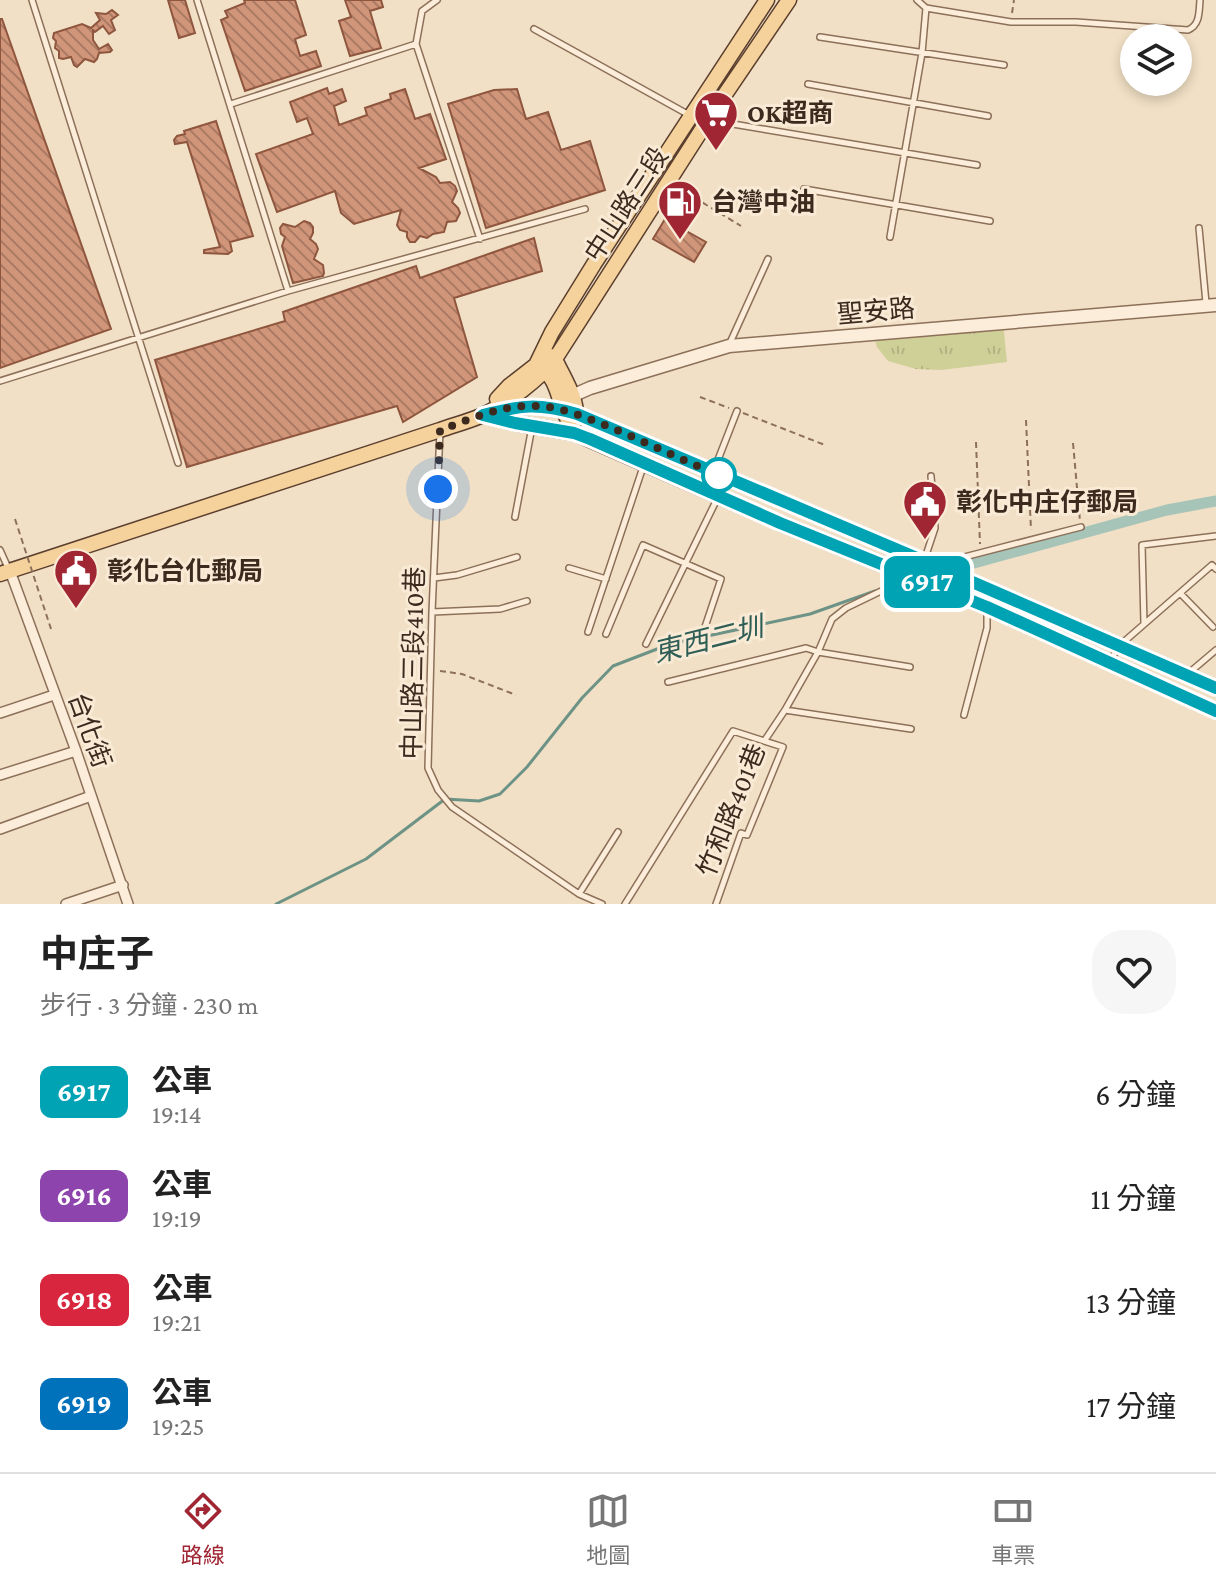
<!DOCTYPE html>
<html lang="zh-TW">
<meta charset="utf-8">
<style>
body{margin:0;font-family:"Crimson Pro","Noto Sans TC",serif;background:#f6f6f6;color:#222;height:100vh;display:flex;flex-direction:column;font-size:30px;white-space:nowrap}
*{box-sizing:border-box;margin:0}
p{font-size:26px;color:#767676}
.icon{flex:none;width:44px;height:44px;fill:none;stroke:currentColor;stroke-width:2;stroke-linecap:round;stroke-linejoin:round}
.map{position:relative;height:904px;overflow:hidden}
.drawer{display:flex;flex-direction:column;background:#fff;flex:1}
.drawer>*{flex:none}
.badge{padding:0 16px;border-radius:12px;font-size:28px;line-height:52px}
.fabs{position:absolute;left:1120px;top:24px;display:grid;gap:16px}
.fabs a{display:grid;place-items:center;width:72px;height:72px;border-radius:50%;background:#fff;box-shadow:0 4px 12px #0003;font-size:40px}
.you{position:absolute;width:40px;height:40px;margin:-20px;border:6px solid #fff;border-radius:50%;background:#1a73e8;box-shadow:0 0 0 12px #1a73e833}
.map>.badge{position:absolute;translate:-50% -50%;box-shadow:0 0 0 4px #fff}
.round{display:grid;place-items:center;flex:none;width:84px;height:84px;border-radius:32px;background:#f6f6f6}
.head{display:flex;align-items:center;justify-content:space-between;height:136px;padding:0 40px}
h1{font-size:38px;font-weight:700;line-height:60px}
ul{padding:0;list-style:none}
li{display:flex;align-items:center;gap:24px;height:104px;padding:0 40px}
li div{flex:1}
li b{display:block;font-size:30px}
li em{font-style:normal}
li .badge{min-width:88px;font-weight:700;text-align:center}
.dock{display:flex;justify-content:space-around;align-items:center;height:112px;border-top:2px solid #e0e0e0;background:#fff;font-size:22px;color:#767676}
.dock a{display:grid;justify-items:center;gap:4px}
.dock .active{color:#9f2632}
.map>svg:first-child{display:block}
.park{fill:url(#park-tufts)}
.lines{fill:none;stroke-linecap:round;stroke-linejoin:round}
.stream{stroke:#6d9386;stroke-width:3}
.canal{stroke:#a7c4b9;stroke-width:11}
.building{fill:url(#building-back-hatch);stroke:#8e563e;stroke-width:2}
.service-casing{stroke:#8d705a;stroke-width:8}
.minor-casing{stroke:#8d705a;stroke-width:12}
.tertiary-casing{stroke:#8d705a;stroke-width:15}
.primary-casing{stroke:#5b3f2e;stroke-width:17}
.path{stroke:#8d705a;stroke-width:2;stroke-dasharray:6 4;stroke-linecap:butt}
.service{stroke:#fbedd9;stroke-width:5}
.minor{stroke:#fbedd9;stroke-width:9}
.tertiary{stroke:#fbedd9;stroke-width:12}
.primary{stroke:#f5d19c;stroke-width:14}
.path-bridge{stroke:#8d705a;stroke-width:2;stroke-dasharray:6 4;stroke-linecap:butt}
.line-casing{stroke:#fff;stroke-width:18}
.line{stroke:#00a3b4;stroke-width:12}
.walk{stroke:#3c2a1e;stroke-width:8;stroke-dasharray:0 14.4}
.stop-dot{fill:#fff;stroke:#00a3b4;stroke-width:4}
.labels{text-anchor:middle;stroke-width:6;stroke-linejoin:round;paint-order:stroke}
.poi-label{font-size:26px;font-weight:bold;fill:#3c2a1e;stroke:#f8ead5;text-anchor:start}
.street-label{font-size:26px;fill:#3c2a1e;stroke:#f8ead5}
.water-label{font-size:28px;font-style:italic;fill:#2d5d55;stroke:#f8ead5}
</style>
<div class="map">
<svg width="1216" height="904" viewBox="0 0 1216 904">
<defs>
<pattern id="park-tufts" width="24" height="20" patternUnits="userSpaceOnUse" patternTransform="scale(2)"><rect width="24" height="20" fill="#ced098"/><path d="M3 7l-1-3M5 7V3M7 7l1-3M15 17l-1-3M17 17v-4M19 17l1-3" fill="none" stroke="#b2b383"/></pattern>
<pattern id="building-back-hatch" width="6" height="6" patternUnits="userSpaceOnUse" patternTransform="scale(2)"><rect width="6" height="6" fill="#d19579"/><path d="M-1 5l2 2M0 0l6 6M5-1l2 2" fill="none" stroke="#ab7a63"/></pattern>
</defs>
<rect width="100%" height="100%" fill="#f1e0c5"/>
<path class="park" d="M 1003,322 L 1007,362 L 941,370 L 916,369 L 888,361 L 877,347 L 873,334 Z"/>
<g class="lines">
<path class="stream" d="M 955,568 L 974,563
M 276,904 L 366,859 L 445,799 L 479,801 L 500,794 L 527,767 L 582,698 L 613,666 L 670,644 L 810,614 L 875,591"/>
<path class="canal" d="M 974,563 L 1167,510 L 1216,501"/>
</g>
<path class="building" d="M 168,0 L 185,0 L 195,33 L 179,38 Z
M 244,0 L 295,0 L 306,35 L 295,39 L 300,56 L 316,51 L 321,66 L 245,91 L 221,20 L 228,17 L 225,11 L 245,3 Z
M 345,0 L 381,0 L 383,7 L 370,11 L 381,48 L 350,56 L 339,21 L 351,17 Z
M 112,10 L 118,15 L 111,20 L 115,30 L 109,34 L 103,26 L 95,32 L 93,30 L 93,40 L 99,49 L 108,44 L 112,50 L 110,52 L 99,53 L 97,59 L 94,62 L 85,59 L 77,67 L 74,65 L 71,57 L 63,59 L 59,58 L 59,51 L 55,48 L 56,41 L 53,38 L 54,33 L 82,24 L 91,28 L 100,20 L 96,13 L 106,14 Z
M 0,19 L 2,19 L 111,329 L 0,368 Z
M 327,88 L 329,94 L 342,89 L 346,101 L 334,106 L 339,125 L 367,115 L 365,108 L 391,99 L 390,94 L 405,89 L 415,119 L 430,114 L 446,159 L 419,168 L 436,177 L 440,183 L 450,182 L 455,186 L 457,191 L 452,202 L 458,208 L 460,213 L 456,221 L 447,222 L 444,232 L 433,234 L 427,238 L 420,236 L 415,242 L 410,242 L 407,237 L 407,232 L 400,230 L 397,225 L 401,210 L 354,224 L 341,213 L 335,191 L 277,212 L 256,154 L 313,134 L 307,118 L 297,122 L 290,102 Z
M 517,89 L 526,119 L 548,112 L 561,150 L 590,141 L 605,190 L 486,228 L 448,104 L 494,90 Z
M 216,121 L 253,236 L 230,242 L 232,251 L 228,254 L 204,253 L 204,250 L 220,247 L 187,142 L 175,144 L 174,140 L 177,136 L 185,134 L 184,131 Z
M 665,219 L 706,242 L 694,262 L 653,239 Z
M 304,221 L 310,223 L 313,227 L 313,233 L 310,239 L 316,244 L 318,249 L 314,259 L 323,265 L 324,273 L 323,276 L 293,283 L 282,246 L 285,237 L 281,234 L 280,228 L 283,224 L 295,227 Z
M 534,238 L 542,271 L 454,298 L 477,377 L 403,422 L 397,406 L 187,467 L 155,360 L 285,321 L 283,312 L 416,266 L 420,278 Z"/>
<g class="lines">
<g class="service-casing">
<path id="service" d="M 32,0 L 178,463
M 197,0 L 288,291
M 917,0 L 926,8 L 1011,22 L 1076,22 L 1188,30 C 1200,25 1199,12 1200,0
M 534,29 L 691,116
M 820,37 L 1004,65
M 416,44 L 422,11 L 437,0
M 808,84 L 988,116
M 231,104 L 416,44 L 480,239
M 698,108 L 713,112 L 733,124 L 977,165
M 804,189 L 990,221
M 1199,228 L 1206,303
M 890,237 L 922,53 L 926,8
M 729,345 L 768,259
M 0,381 L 288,291 L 585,209
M 440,431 L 432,612 L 428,768 L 438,790 L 452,807 L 579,894 L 602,904
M 714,470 L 737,411
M 515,517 L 532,427
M 0,550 L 9,570
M 941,563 L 1081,527
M 569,568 L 606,579
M 914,573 L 924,561 L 935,528 L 931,476
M 434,578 L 457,575 L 517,557
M 1180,593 L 1213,627
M 432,612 L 500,609 L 527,601
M 1144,624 L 1142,545 L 1216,536
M 588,632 L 643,467
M 606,634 L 643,545 L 721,579 L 705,627
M 646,644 L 718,497
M 1111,660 L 1119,646 L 1212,565 L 1216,569
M 1190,672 L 1216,650
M 668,682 L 806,648 L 818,652 L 910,667
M 785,710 L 911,729
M 964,715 L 987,628 L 987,607 L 991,591
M 765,740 L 785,710 L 818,652 L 832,619 L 846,608 L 906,579
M 579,894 L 618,832
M 625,904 L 733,731 L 783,747 L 747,835 L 741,833 L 716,904"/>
</g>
<g class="minor-casing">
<path id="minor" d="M 10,571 L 76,751 L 128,904
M 0,713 L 54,695
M 0,775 L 76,751
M 0,829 L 91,796
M 66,904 L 123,885"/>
</g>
<g class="tertiary-casing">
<path id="tertiary" d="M 565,399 L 590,388 L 729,346 L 1216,305"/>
</g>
<g class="primary-casing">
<path id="primary" d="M 551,356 L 555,359 C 564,379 578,398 576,420
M 540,367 C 558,378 558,401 567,418
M 497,399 L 509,386 L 536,365 L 552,332 L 594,264 L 767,0
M 495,412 C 527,404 546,405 577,414 L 924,561 L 1216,688
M 483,415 L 515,423 L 574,433 L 780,523 L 987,607 L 1216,711
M 0,574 L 440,430 C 454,425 470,421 483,415 C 506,404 540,379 555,359 L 713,112 L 789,0"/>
</g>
<path class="path" d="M 1012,13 L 1014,0
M 677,187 L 741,226
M 700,397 L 729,408
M 743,413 L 825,445
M 1026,420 L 1031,530
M 976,442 L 980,544
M 1073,443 L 1080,521
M 440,671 L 462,674 L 516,695"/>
<use href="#service" class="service"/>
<use href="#minor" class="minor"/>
<use href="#tertiary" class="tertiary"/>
<use href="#primary" class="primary"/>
<path class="path-bridge" d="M 15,519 L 51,629"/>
</g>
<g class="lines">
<g class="line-casing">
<path id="line" d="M 1216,688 L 924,561 L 577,414 C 538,403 522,405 483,415 L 515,423 L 574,433 L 590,439 L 780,523 L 987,607 L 1216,711"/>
</g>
<use href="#line" class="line"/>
<path class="walk" d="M 438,489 L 440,430 C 469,420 498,406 529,406 C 554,405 577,414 600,423 C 640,439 679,459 719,475"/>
</g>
<defs>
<g id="supermarket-pin" transform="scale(2.3)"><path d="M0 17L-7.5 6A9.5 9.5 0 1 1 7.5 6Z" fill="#9f2632" stroke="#f8ead5"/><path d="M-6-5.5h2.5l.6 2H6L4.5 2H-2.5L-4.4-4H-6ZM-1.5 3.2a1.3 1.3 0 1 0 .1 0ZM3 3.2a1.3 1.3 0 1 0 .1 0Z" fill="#fff"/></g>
<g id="fuel-pin" transform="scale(2.3)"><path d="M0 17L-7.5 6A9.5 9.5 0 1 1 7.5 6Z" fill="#9f2632" stroke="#f8ead5"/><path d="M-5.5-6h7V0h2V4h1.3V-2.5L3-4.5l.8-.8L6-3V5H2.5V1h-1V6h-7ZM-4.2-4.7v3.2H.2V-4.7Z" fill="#fff"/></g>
<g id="civic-pin" transform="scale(2.3)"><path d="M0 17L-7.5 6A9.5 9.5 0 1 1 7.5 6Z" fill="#9f2632" stroke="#f8ead5"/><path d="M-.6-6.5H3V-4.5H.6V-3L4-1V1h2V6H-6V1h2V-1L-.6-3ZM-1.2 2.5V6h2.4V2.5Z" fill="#fff"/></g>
</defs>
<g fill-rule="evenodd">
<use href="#supermarket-pin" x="716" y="113"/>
<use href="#fuel-pin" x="680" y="202"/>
<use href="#civic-pin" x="925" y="502"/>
<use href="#civic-pin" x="76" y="571"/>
</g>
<circle class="stop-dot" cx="719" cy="475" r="16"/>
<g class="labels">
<g class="poi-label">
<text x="747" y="122">OK超商</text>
<text x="711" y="211">台灣中油</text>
<text x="956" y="511">彰化中庄仔郵局</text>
<text x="107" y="580">彰化台化郵局</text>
</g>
<g class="street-label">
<text transform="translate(626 204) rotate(-57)" y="9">中山路三段</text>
<text transform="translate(876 311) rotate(-5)" y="9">聖安路</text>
<text transform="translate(413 663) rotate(-89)" y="9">中山路三段410巷</text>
<text transform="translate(90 730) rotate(70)" y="9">台化街</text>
<text transform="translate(731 810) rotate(-68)" y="9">竹和路401巷</text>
</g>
<g class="water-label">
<text transform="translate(708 639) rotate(-14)" y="10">東西二圳</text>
</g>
</g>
</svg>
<div class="fabs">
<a><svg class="icon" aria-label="layers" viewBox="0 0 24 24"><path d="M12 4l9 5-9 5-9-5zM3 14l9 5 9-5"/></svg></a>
</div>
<div class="you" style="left:438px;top:489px"></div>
<b class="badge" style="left:927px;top:582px;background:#00a3b4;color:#fff">6917</b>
</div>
<section class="drawer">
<div class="head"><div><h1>中庄子</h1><p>步行 · 3 分鐘 · 230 m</p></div><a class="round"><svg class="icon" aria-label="heart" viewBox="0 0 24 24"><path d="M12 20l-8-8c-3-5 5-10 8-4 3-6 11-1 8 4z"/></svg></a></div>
<ul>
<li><span class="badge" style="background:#00a3b4;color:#fff">6917</span><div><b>公車</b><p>19:14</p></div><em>6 分鐘</em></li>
<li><span class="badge" style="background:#8e44ad;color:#fff">6916</span><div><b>公車</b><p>19:19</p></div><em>11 分鐘</em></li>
<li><span class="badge" style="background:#d7263d;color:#fff">6918</span><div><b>公車</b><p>19:21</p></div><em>13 分鐘</em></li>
<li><span class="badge" style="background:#0072bc;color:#fff">6919</span><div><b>公車</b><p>19:25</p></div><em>17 分鐘</em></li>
</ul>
</section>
<nav class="dock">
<a class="active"><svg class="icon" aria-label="directions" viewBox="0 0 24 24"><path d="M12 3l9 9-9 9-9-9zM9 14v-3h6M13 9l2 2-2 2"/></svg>路線</a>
<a><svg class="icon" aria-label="map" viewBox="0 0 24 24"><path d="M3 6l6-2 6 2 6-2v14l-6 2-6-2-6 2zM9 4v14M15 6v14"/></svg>地圖</a>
<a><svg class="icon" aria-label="tickets" viewBox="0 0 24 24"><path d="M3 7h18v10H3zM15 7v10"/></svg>車票</a>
</nav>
